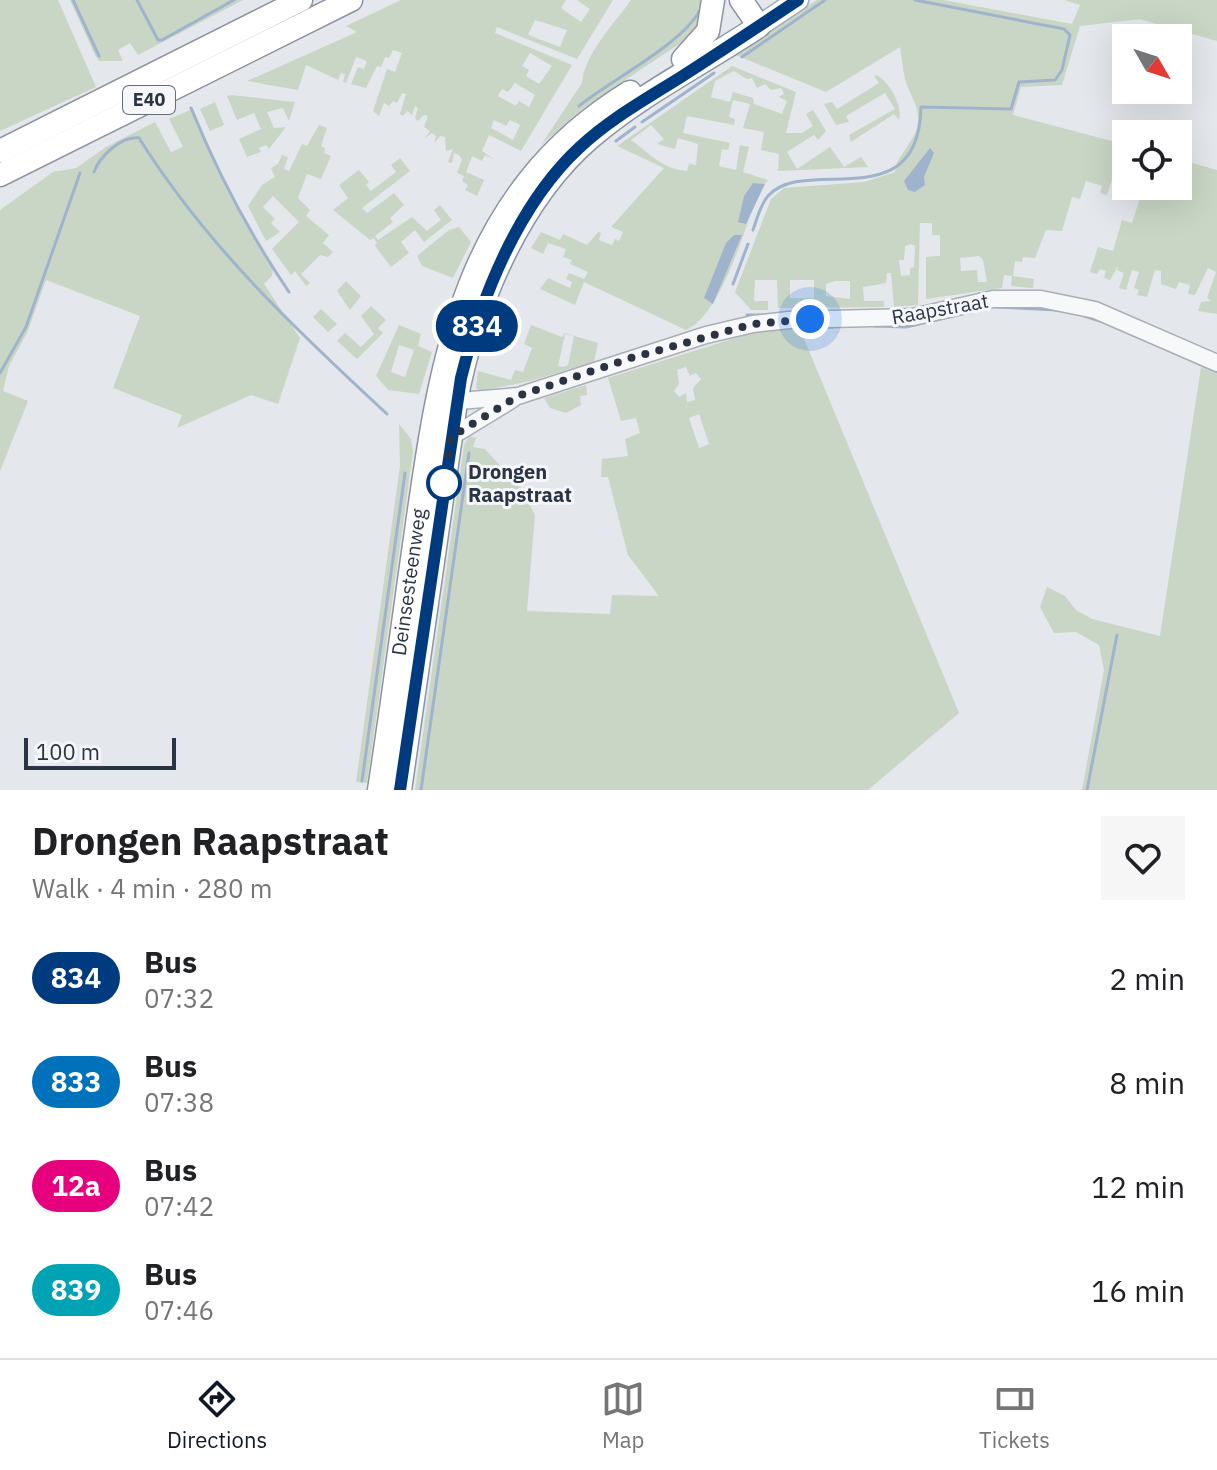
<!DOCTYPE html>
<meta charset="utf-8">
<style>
body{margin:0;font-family:"IBM Plex Sans",sans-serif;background:#f6f6f6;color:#202124;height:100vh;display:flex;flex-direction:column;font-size:30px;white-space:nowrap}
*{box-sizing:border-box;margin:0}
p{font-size:26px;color:#757577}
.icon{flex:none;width:44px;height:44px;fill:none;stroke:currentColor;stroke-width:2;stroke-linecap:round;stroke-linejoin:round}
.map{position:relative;height:790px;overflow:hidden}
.details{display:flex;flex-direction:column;background:#fff;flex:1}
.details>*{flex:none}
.badge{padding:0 16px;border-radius:26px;font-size:28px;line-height:52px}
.needle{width:52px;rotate:129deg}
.buttons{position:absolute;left:1112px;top:24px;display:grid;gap:16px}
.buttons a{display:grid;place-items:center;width:80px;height:80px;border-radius:0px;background:#fff;box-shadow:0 8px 32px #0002;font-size:40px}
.scale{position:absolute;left:24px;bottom:20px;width:152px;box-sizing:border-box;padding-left:8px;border:4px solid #2b3445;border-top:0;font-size:22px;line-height:28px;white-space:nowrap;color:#2b3445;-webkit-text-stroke:6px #f4f6f9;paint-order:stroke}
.you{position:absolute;width:40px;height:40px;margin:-20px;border:6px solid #fff;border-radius:50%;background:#1a73e8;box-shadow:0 0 0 12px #1a73e833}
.map>.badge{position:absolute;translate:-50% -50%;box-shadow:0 0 0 4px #fff}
.round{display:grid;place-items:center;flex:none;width:84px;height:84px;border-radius:0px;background:#f6f6f6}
.summary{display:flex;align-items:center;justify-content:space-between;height:136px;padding:0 32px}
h1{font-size:38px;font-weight:700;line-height:60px}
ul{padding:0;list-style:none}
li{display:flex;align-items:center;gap:24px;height:104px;padding:0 32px}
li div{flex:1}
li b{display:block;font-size:30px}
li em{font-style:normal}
li .badge{min-width:88px;font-weight:700;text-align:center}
.tabs{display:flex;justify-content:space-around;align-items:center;height:112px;border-top:2px solid #e0e0e0;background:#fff;font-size:22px;color:#757577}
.tabs a{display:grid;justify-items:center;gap:4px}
.tabs .current{color:#111827}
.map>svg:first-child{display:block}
.green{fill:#c9d6c5;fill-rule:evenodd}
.water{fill:#9fb4cc}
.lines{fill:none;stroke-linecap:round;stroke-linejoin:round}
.stream{stroke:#9fb4cc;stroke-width:3}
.minor-casing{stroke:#a9aeb7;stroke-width:19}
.major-casing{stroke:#a3abb8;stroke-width:23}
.highway-casing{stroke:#8b94a3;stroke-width:25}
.minor{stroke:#f7f8fa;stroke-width:16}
.major{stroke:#fff;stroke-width:20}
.highway{stroke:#fff;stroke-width:22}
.line-casing{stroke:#fff;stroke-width:18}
.line{stroke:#003b80;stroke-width:12}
.walk{stroke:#2b3445;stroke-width:8;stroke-dasharray:0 14.4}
.stop-dot{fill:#fff;stroke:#003b80;stroke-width:4}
.labels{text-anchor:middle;stroke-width:6;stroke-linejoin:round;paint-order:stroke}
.shield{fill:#f4f6f9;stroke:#676e7b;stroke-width:2}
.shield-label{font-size:18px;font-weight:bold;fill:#2b3445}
.street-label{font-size:20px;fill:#2b3445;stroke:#f4f6f9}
.stop-label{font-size:20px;font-weight:bold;fill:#2b3445;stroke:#f4f6f9;text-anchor:start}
</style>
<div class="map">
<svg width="1217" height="790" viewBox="0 0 1217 790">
<rect width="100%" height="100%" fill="#e4e7ec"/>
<path class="green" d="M 0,0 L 58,0 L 96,87 L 0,131 Z
M 70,0 L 243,0 L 138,55 L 130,43 L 118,50 L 123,61 L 99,61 L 95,55 Z
M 401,0 L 566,0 L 561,8 L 581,22 L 590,9 L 577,0 L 613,0 L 577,59 L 497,27 L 495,33 L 572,65 L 521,151 L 489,135 L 482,151 L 494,159 L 485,155 L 482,161 L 472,156 L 466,172 L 484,180 L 477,196 L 465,190 L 468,185 L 462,181 L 464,176 L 457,173 L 462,160 L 459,155 L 454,153 L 452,163 L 448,162 L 453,149 L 446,151 L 445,137 L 440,136 L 434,143 L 436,136 L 432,133 L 424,139 L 430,131 L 424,127 L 428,116 L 424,115 L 418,121 L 415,118 L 418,108 L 415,106 L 412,115 L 407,111 L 403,116 L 400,114 L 406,94 L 402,93 L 397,103 L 393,101 L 389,106 L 384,103 L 379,116 L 373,111 L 387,69 L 395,72 L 402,53 L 393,50 L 389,58 L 385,57 L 381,67 L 377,66 L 366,88 L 351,84 L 358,67 L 364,69 L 367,61 L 356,57 L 346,83 L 343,82 L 345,74 L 341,73 L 338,80 L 306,65 L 298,90 L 247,81 L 357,32 L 346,26 ZM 535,20 L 567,30 L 560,47 L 528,35 ZM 530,53 L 552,66 L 539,84 L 526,76 L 529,70 L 522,66 ZM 515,83 L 535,95 L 529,107 L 519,101 L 516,106 L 498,96 L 502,89 L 508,92 ZM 494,120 L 506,126 L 510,120 L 520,125 L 513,140 L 491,128 Z
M 631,0 L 707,0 L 704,20 L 694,34 L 582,109 L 541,145 L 582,83 C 584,54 615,23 631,0 Z
M 817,0 L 943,0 L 1072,24 L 1080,5 L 1064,0 L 1217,0 L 1217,41 L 1140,19 L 1080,26 L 1062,85 L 1021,87 L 1013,115 L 1123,144 L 1107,195 L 1100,193 L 1102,186 L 1086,181 L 1080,199 L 1072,197 L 1062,231 L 1046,230 L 1035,258 L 1023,257 L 1022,262 L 1015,261 L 1013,276 L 1034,279 L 1033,288 L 1011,286 L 1012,276 L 1004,275 L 1002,288 L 926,299 L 926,257 L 940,256 L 940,235 L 932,235 L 932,223 L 920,223 L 918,305 L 894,307 L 891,273 L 887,273 L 886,283 L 863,287 L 864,301 L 884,301 L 884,307 L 778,308 L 777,280 L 755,280 L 754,301 L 768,301 L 768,310 L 751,310 L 735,292 L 771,199 L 784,188 L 864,182 L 895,172 C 895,158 913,143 917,128 C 921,110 913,101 907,85 C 903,74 902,59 900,47 L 826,92 L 733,54 ZM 911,244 L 915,246 L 914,267 L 910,268 L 910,275 L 901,276 L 899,260 L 904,260 L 905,246 ZM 979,256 L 983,260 L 987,282 L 978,282 L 977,270 L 961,271 L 960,258 ZM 790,280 L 814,280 L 814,298 L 790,298 ZM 835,281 L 850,281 L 850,299 L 826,296 L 826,284 Z
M 732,66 L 796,92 L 786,133 L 802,133 L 813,126 L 806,114 L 813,110 L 826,131 L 818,140 L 814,135 L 787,152 L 797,169 L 830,147 L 844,167 L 861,157 L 868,167 L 778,171 L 779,154 L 761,150 L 764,132 L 743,128 L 750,104 L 733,100 L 729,117 L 735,119 L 734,125 L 687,116 L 683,133 L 730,143 L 728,150 L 722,149 L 719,166 L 736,170 L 740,145 L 749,147 L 743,172 L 768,180 L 759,191 C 745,227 722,314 686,330 L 584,282 L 575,305 L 540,289 L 548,278 L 570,288 L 572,282 L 566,279 L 569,273 L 584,279 L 588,272 L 570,264 L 572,260 L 563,257 L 566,249 L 548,243 L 543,254 L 531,248 L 541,232 L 560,240 L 563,234 L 587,245 L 598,232 L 601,233 L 599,240 L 612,245 L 615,239 L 619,241 L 623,232 L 611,227 L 664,168 L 617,146 ZM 734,71 L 747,79 L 752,78 L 757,88 L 765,84 L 771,90 L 781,88 L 784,94 L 779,97 L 787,101 L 782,114 L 754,104 L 753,98 L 733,92 L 730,102 L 711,97 L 715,81 ZM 651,125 L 664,139 L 657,144 L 675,149 L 678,138 L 698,144 L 696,165 L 689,164 L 687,171 C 663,170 648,152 631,140 Z
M 877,75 C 890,83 903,106 899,120 L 894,114 L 851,142 L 849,135 L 895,109 L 885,93 L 846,116 L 849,122 L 836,125 L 824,104 L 832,102 L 837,109 L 879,83 L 874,76 Z
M 232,95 L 295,102 L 289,121 L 283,108 L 267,112 L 274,128 L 286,127 L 269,149 L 266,145 L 259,148 L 261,152 L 247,157 L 239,139 L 261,129 L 254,113 L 237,120 L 227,96 Z
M 215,102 L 224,125 L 210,131 L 200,109 Z
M 193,109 L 225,183 L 273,268 L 272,276 L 264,284 L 300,338 L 278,404 L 251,395 L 177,428 L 182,415 L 113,388 L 140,316 L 46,280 L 27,333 L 9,366 L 3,391 L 28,401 L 0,471 L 0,210 L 53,172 L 76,168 L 106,147 L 155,122 L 171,152 L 183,147 L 169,119 Z
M 319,125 L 327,128 L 321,146 L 325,148 L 324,153 L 331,156 L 321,179 L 307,174 L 298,198 L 310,210 L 306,216 L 329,235 L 323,243 L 333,252 L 328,257 L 320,255 L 301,274 L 310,283 L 306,286 L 295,271 L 291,275 L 272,249 L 299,222 L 273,196 L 263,207 L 275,219 L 271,223 L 280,232 L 266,241 L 248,206 L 262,185 L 275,177 L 271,168 L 278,164 L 282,155 L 288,157 L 284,169 L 289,171 L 302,144 L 307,146 Z
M 400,158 L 410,171 L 362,208 L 367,213 L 394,193 L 404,205 L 390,218 L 393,222 L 375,236 L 378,240 L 412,217 L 427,231 L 441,220 L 434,210 L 440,205 L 452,220 L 424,242 L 415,230 L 401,242 L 409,253 L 391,267 L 375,246 L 377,243 L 374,238 L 370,240 L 333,210 L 348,198 L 339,185 L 359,170 L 369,182 L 366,185 L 371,191 L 396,172 L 391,165 Z
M 1178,159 L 1217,170 L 1217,314 L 1198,311 L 1201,302 L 1211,301 L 1207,298 L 1216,272 L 1208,268 L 1195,295 L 1188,294 L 1190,285 L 1179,282 L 1176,289 L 1161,284 L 1161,271 L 1155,270 L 1147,297 L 1137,295 L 1139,290 L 1134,288 L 1139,272 L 1132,270 L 1126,290 L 1119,288 L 1124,273 L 1117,270 L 1118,266 L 1110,280 L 1104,278 L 1106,271 L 1100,269 L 1097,274 L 1090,272 L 1098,247 L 1113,251 L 1122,220 L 1132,223 L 1144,186 L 1178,186 Z
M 459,227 L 471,242 L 453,278 L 422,266 L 417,256 L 449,230 Z
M 346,281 L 361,296 L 350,310 L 337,291 Z
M 371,306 L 386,320 L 378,328 L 383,333 L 357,359 L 337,341 L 345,333 L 361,347 L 374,334 L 361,316 Z
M 321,309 L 337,324 L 328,332 L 313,317 Z
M 399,325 L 421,334 L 418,346 L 432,352 L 419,394 L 388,390 L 376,376 ZM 399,345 L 414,350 L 405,377 L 391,372 Z
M 531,325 L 562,337 L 565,333 L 598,343 L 594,362 L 530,381 L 480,391 L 476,388 L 478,371 L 511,380 L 515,370 L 523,372 L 532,348 L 524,344 ZM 565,334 L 574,336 L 568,365 L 563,367 L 558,366 Z
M 764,329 L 800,329 L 959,713 L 868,790 L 415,790 L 464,445 L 469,436 L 476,438 L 473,447 L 485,449 L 520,487 L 535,515 L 527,611 L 610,614 L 612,595 L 659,596 L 628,555 L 608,477 L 601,477 L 602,459 L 628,456 L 625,439 L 640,433 L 636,418 L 621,421 L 608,378 ZM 686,367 L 690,376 L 696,373 L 701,379 L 693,388 L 695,400 L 687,402 L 686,393 L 679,397 L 674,391 L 679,384 L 677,370 ZM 699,414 L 709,444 L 699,448 L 689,418 Z
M 1201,367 L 1217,374 L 1217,790 L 1082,790 L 1104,670 L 1099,645 L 1076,632 L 1054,633 L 1040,607 L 1047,587 L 1065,596 L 1076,610 L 1092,619 L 1160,636 Z
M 586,385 L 588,404 L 587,395 L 580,396 L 581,405 L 566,413 L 550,408 L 544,398 Z
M 399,424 L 411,439 L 413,452 L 367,783 L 356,782 L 400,466 Z"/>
<path class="water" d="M 930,148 L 934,153 L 924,177 L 925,185 L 915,192 L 908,190 L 904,181 Z
M 753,183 L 765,184 L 746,224 L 738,222 L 744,196 Z
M 734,235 L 742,235 L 713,304 L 704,298 L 726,243 Z"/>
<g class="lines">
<path class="stream" d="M 73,0 L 99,56
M 137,0 L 158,40 L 162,40 L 234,0
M 742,57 L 825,0
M 579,106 C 612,79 687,42 702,6
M 191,108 C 218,174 249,233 289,292
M 642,122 L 714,73
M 616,141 L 635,127
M 94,172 C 100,156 121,136 139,138 C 206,245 295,329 387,414
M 753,230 C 757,219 760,205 768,196 C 805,154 919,220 921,107 L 1011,109 L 1019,82 L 1055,80 L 1062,70 L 1070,35 L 1064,29 L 915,0
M 733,284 L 748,244
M 997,307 L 1057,310
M 747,315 L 764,315
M 1084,316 L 1100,321
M 875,326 L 906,327 L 978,310
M 800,329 L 832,327
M 1195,362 L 1217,372
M 0,373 L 26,327 L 80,173
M 362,781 L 405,473
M 421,790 L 469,453
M 1087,790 L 1117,635"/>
<g class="minor-casing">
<path id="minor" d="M 448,402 L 518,396 L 706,335 L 753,324 L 789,320 L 913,317 L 993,299 L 1041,299 L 1095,310 L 1217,363
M 443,437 L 451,437 L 513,399"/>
</g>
<g class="major-casing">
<path id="major" d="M 759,26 L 798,0"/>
</g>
<g class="highway-casing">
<g id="highway">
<path d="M 683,59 L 708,31 L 713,0"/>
<path d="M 0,151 L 301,0"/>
<path d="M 0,175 L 351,0"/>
<path id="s1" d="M 379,790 C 392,706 403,622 415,538 C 440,360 463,194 630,92"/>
<path d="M 400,790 L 456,402 C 473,309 517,201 590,138 C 641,94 704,63 759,26 L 741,0"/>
</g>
</g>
<use href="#minor" class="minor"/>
<use href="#major" class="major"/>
<use href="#highway" class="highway"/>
</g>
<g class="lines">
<g class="line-casing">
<path id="line" d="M 400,790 L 461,378 C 481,298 518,204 580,147 C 610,119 646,99 681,77 C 720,52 759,26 798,0"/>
</g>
<use href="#line" class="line"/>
<path class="walk" d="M 444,483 L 451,437 L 518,396 L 631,358 L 753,324 L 810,319"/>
</g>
<circle class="stop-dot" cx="444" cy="483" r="16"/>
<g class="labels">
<rect class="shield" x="123" y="86" width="52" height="28" rx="6"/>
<g class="shield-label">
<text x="149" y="106">E40</text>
</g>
<g class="street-label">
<text transform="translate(940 309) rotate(-10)" y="7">Raapstraat</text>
<text dy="7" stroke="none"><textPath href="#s1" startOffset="210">Deinsesteenweg</textPath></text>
</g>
<g class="stop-label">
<text x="468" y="479">Drongen<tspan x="468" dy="23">Raapstraat</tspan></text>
</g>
</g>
</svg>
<div class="buttons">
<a><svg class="needle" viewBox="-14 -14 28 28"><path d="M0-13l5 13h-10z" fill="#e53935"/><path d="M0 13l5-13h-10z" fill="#757577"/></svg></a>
<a><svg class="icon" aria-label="locate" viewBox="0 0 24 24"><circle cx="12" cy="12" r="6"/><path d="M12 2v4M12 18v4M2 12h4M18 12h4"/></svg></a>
</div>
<div class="scale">100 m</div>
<div class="you" style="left:810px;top:319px"></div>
<b class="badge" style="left:477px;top:326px;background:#003b80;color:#fff">834</b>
</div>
<section class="details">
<div class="summary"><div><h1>Drongen Raapstraat</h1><p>Walk · 4 min · 280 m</p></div><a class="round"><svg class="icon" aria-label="heart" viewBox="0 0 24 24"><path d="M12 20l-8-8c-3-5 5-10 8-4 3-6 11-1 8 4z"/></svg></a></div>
<ul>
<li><span class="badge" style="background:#003b80;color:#fff">834</span><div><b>Bus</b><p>07:32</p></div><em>2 min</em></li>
<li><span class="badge" style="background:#0072bc;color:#fff">833</span><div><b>Bus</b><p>07:38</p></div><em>8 min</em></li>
<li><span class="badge" style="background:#e6007e;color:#fff">12a</span><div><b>Bus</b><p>07:42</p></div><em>12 min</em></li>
<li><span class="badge" style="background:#00a3b4;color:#fff">839</span><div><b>Bus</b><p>07:46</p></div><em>16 min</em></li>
</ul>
</section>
<nav class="tabs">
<a class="current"><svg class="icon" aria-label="directions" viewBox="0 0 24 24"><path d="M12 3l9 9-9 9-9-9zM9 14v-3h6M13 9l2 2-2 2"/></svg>Directions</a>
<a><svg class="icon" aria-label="map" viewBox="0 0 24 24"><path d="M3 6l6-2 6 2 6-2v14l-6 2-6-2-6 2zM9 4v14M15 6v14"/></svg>Map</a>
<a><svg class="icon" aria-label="tickets" viewBox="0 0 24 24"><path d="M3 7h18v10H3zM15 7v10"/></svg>Tickets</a>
</nav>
